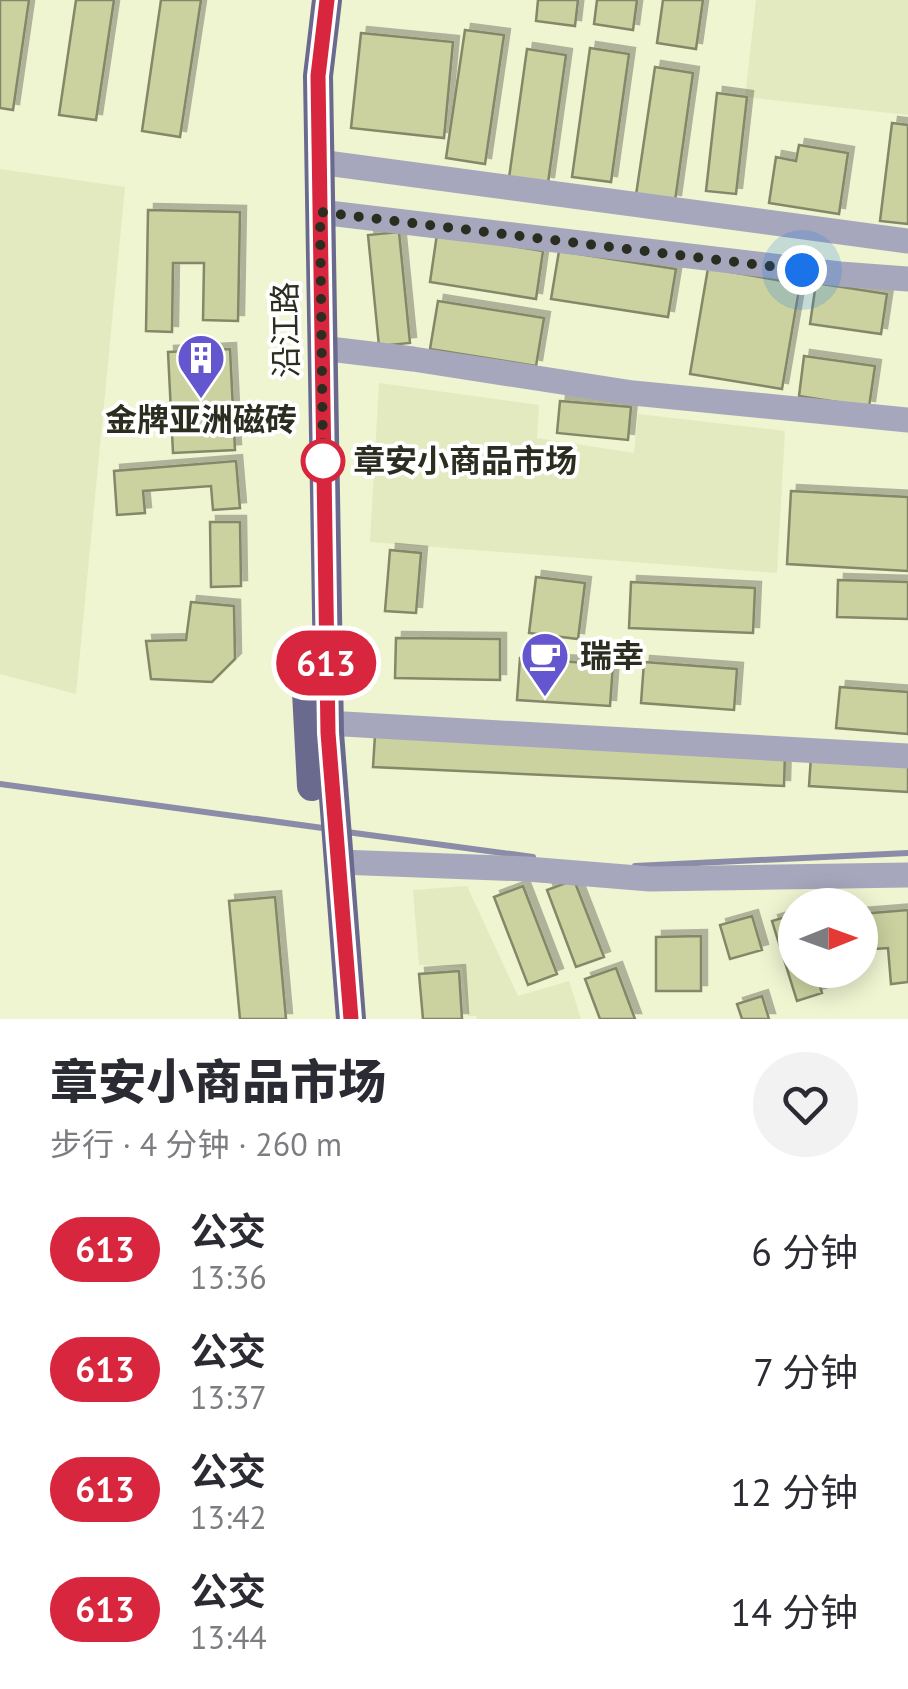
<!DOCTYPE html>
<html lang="zh">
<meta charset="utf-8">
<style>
body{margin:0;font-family:"PT Sans","Noto Sans SC",sans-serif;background:#f2f2f3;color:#2b2b33;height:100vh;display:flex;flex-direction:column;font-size:38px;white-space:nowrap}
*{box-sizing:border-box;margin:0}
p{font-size:32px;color:#7c7c81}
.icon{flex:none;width:55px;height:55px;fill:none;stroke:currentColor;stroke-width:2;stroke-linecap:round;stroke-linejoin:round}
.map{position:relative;height:1019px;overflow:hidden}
.details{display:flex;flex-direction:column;background:#fff;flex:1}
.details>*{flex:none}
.badge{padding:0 20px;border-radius:32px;font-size:35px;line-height:65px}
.needle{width:65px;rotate:89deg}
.controls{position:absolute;left:778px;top:888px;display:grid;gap:20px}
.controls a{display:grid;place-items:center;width:100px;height:100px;border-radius:50%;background:#fff;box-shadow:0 5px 25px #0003;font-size:50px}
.you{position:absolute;width:50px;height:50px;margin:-25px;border:8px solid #fff;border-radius:50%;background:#1a73e8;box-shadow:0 0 0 15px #1a73e833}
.map>.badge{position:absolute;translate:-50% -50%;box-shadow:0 0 0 5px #fff}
.round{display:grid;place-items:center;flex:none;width:105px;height:105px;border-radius:52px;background:#f2f2f3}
.overview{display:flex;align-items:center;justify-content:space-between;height:170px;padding:0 50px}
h1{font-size:48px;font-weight:800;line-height:75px}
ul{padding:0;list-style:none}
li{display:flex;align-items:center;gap:30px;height:120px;padding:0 50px}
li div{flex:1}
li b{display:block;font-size:38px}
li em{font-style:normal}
li .badge{min-width:110px;font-weight:700;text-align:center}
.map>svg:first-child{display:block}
.built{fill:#e4eac0}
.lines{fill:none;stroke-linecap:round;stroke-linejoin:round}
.stream{stroke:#8a8ca8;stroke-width:6}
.building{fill:#cbd2a0;stroke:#848868;stroke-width:2.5;filter:url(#shadow)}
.minor{stroke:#a6a7bc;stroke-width:25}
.major{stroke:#696a8e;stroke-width:30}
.line-casing{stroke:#fff;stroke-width:22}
.line{stroke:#d7263d;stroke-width:15}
.walk{stroke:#2b2d20;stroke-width:10;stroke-dasharray:0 18}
.stop-dot{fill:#fff;stroke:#d7263d;stroke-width:5}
.labels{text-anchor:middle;stroke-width:8;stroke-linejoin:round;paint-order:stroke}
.street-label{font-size:32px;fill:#2b2d20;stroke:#fff}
.poi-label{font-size:32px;font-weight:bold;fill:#2b2d20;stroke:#fff}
.stop-label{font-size:32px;font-weight:bold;fill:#2b2d20;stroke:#fff;text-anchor:start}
</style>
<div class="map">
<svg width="908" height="1019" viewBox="0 0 908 1019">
<defs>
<filter id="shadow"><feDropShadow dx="6" dy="-6" stdDeviation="0" flood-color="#0004"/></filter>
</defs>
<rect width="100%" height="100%" fill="#eff4d1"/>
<path class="built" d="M 756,0 L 908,0 L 908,115 L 745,97 Z
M 0,169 L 125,187 L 76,694 L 0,674 Z
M 379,383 L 539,405 L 537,438 L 634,453 L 638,414 L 785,431 L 777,573 L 370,542 Z
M 467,886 L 518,996 L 569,981 L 581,1019 L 477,1019 L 476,1016 L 468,1016 L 462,967 L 419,965 L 413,890 Z"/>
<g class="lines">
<path class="stream" d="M 0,784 L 330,829
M 347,832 L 533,857
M 635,866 L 908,853"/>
</g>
<path class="building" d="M 0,0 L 29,0 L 13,110 L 0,108 Z
M 76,0 L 114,0 L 96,120 L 59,115 Z
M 161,0 L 201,0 L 180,137 L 142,131 Z
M 538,0 L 578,0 L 575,26 L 536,21 Z
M 597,0 L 637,0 L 633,30 L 594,24 Z
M 663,0 L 703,0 L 696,49 L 657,43 Z
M 465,30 L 504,35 L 485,164 L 446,158 Z
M 361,33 L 453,42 L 444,138 L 351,128 Z
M 590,48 L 629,54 L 611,182 L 572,177 Z
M 527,49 L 566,55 L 548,183 L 509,178 Z
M 655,67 L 693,73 L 675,201 L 636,195 Z
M 717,93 L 747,97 L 736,194 L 706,191 Z
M 892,123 L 908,125 L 908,224 L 880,221 Z
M 799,145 L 848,153 L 839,214 L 769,203 L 776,157 L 796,161 Z
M 148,210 L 240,212 L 238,321 L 203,320 L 204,263 L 173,263 L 172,332 L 146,331 Z
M 399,232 L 410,343 L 379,346 L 368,235 Z
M 437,234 L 543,251 L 536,299 L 430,282 Z
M 559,251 L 676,269 L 668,317 L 551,299 Z
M 708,268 L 800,284 L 782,389 L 690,374 Z
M 816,283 L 887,294 L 881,334 L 810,324 Z
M 438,301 L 544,318 L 536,366 L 430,349 Z
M 230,349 L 235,450 L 173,453 L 168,352 Z
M 804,356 L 875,366 L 869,407 L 799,396 Z
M 560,401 L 631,407 L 628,440 L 557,433 Z
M 236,461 L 240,508 L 213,510 L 211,486 L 143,491 L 145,513 L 117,515 L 114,471 Z
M 791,491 L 908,497 L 908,571 L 787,564 Z
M 210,522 L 240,522 L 241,586 L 211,587 Z
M 390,550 L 421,553 L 416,613 L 385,611 Z
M 536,577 L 585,583 L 578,639 L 529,633 Z
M 838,580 L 908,582 L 908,619 L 837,617 Z
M 631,582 L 755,588 L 753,633 L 629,628 Z
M 191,602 L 234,606 L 235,659 L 212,682 L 151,679 L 146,641 L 186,640 Z
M 396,638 L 500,639 L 500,680 L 395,678 Z
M 520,658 L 613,665 L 610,706 L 517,700 Z
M 644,662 L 737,669 L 734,710 L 641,703 Z
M 840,687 L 908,692 L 908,734 L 836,728 Z
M 375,735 L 785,753 L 784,786 L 373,767 Z
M 811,756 L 908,762 L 908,792 L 809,786 Z
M 574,880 L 604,957 L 576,967 L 547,890 Z
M 523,886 L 557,974 L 528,985 L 494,897 Z
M 275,897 L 286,1019 L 240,1019 L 229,901 Z
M 908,910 L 908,982 L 891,984 L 888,948 L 860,950 L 860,914 Z
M 795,914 L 795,970 L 815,970 L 822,993 L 797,1001 L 772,921 Z
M 752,916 L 762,950 L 730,959 L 720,925 Z
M 701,936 L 701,991 L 656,991 L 656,937 Z
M 616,968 L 635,1019 L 600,1019 L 585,979 Z
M 459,971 L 462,1019 L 423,1019 L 419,974 Z
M 762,996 L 769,1019 L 742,1019 L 737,1004 Z"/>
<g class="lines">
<path class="minor" d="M 319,162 L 908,241
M 320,212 L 840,274 L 908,279
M 321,348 L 413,359 L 633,393 L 908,420
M 309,722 L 908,756
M 339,862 L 527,869 L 650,879 L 908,875"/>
<path class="major" d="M 327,0 L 318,76 L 329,733 L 351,1019
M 307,692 L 312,786"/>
</g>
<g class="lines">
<g class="line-casing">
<path id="line" d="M 327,0 L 318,76 L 328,733 L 351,1019"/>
</g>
<use href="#line" class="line"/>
<path class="walk" d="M 323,461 L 320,212 L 802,270"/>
</g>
<defs>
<g id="building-pin" transform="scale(2.5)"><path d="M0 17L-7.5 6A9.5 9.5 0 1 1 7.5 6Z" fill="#6356cf" stroke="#fff"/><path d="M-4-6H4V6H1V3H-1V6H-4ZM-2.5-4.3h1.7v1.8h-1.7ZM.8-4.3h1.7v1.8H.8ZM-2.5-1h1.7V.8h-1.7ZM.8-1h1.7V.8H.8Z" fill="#fff"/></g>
<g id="cafe-pin" transform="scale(2.5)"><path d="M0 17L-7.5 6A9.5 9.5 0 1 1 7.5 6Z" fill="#6356cf" stroke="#fff"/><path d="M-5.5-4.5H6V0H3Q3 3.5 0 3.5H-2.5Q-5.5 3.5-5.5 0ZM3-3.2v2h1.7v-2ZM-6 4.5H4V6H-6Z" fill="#fff"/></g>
</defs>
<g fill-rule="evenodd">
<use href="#building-pin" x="201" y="358"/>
<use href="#cafe-pin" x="545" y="656"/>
</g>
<circle class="stop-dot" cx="323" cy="461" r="20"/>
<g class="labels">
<g class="street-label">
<text transform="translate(286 330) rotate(-91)" y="11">沿江路</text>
</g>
<g class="poi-label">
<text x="201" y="431">金牌亚洲磁砖</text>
<text x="580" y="667" text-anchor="start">瑞幸</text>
</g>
<g class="stop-label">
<text x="353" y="472">章安小商品市场</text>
</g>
</g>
</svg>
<div class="controls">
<a><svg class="needle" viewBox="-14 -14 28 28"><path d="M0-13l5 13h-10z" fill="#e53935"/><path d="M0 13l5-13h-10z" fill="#7c7c81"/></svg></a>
</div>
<div class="you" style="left:802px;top:270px"></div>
<b class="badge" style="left:326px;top:663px;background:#d7263d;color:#fff">613</b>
</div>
<section class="details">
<div class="overview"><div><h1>章安小商品市场</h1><p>步行 · 4 分钟 · 260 m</p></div><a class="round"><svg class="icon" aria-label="heart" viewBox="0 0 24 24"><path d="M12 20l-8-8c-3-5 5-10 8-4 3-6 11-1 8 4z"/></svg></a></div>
<ul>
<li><span class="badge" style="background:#d7263d;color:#fff">613</span><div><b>公交</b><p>13:36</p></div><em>6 分钟</em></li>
<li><span class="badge" style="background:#d7263d;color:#fff">613</span><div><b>公交</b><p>13:37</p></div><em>7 分钟</em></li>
<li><span class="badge" style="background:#d7263d;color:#fff">613</span><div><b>公交</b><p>13:42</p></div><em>12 分钟</em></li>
<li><span class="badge" style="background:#d7263d;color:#fff">613</span><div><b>公交</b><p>13:44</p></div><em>14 分钟</em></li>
</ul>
</section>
